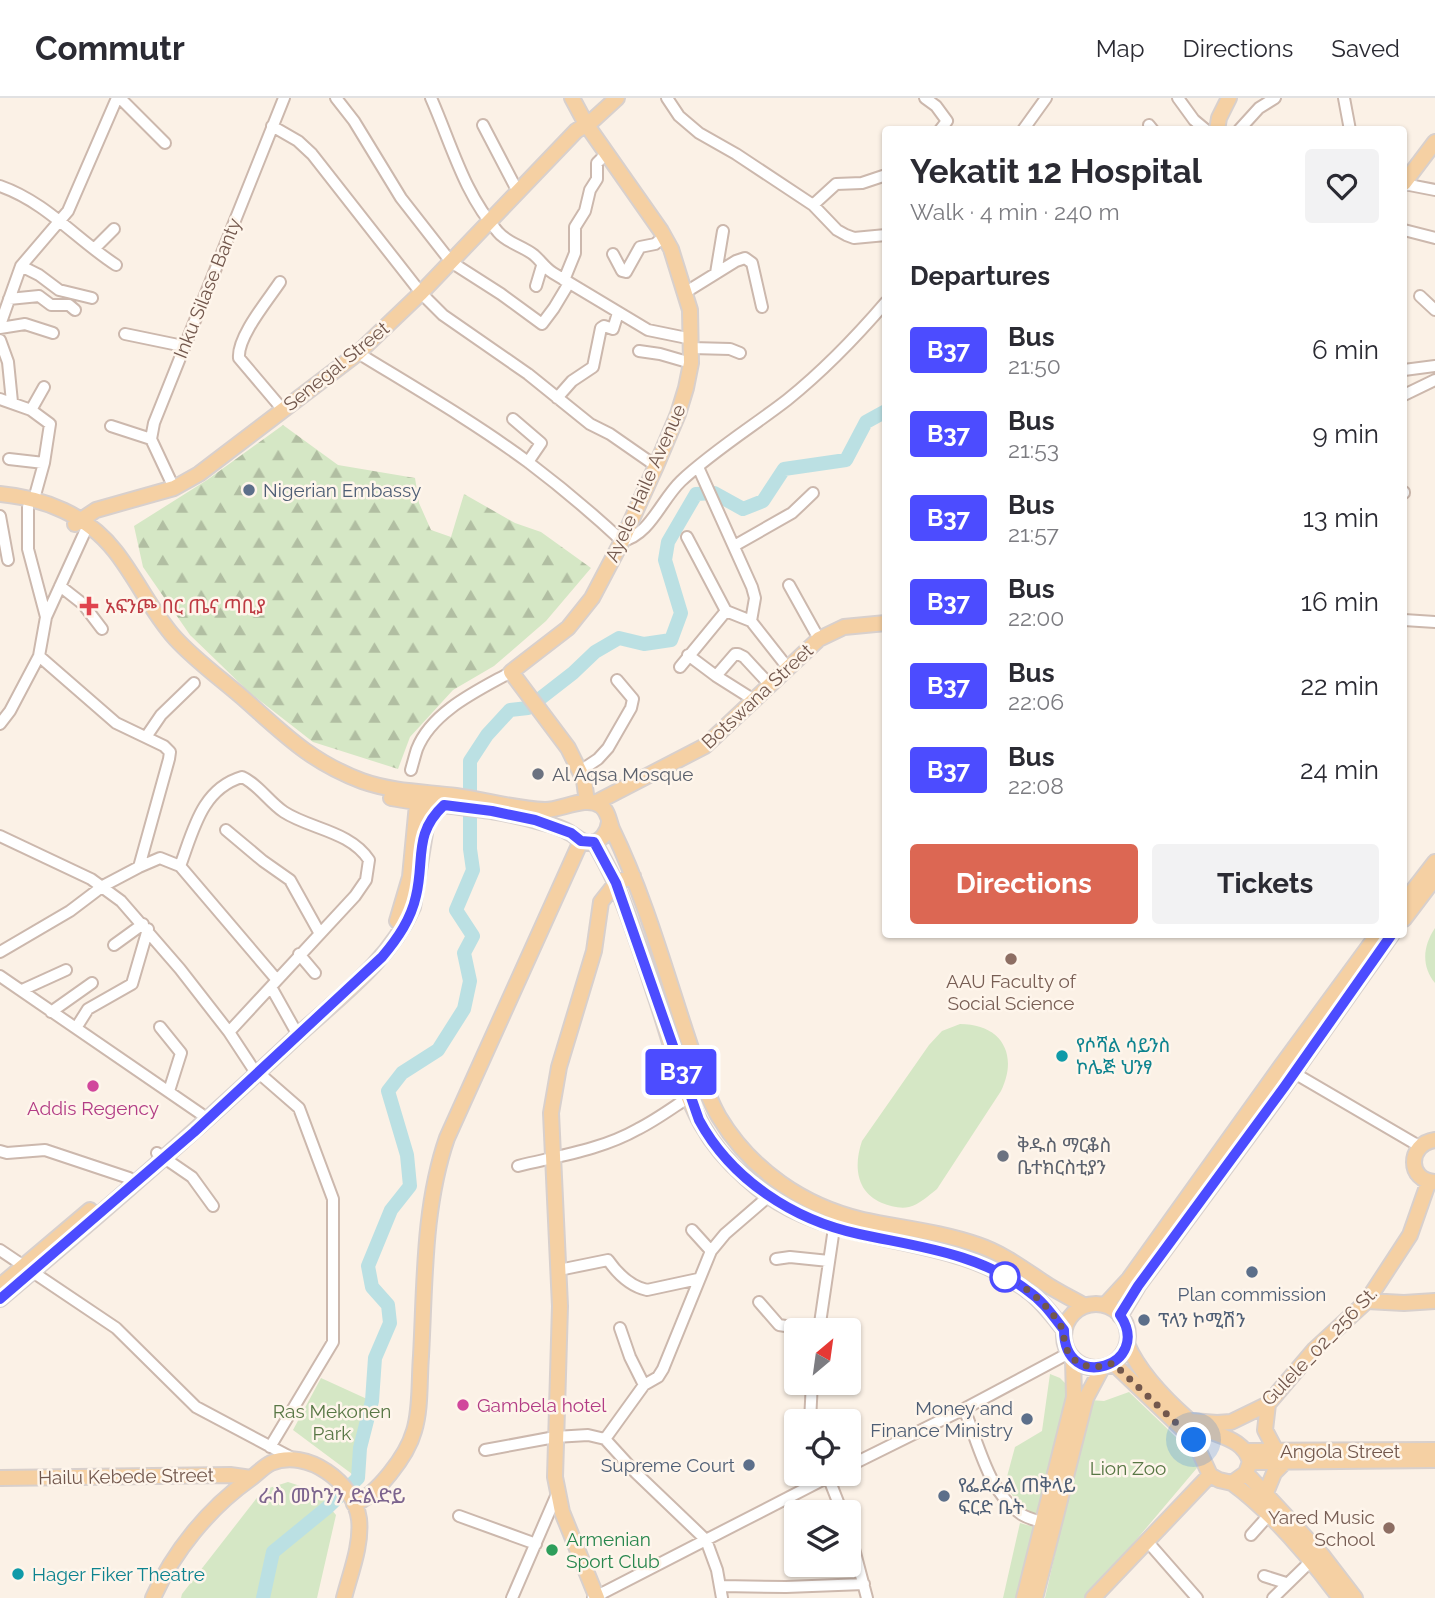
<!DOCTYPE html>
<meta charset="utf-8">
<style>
body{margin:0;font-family:Raleway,"Noto Sans Ethiopic",sans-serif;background:#f2f2f3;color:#2b2b33;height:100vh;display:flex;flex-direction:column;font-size:26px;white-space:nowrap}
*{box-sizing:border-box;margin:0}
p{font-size:23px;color:#7c7c81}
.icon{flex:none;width:38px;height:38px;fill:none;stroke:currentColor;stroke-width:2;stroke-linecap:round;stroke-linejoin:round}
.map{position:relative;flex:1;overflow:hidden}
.side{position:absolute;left:882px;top:28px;width:525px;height:812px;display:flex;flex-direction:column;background:#fff;border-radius:7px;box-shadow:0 2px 5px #0004}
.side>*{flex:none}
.badge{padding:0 14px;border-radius:5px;font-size:24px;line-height:46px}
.needle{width:46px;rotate:29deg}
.buttons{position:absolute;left:784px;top:1220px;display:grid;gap:14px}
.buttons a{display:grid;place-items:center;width:77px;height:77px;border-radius:7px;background:#fff;box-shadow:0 2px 5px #0004;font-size:35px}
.you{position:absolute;width:35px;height:35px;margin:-18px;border:5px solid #fff;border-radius:50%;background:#1a73e8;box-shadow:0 0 0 10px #1a73e833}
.map>.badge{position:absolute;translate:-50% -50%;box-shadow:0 0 0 4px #fff}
h2{padding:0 28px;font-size:26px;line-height:63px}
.round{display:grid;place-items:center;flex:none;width:74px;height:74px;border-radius:7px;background:#f2f2f3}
.summary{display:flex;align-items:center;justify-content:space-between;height:119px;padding:0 28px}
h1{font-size:33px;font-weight:700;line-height:52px}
.cta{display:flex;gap:14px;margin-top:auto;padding:14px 28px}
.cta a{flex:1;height:80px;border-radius:7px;background:#dc6753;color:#fff;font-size:28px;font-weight:700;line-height:80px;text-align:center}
.cta a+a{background:#f2f2f3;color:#2b2b33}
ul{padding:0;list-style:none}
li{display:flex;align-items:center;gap:21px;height:84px;padding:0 28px}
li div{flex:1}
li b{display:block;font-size:26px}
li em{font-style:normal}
li .badge{min-width:77px;font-weight:700;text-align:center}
header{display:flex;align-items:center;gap:42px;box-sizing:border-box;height:98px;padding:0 35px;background:#fff;border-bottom:2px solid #e1e1e2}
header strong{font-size:33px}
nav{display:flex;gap:38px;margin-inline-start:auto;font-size:24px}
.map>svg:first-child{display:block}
.forest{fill:url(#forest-firs)}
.green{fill:#d5e7c5}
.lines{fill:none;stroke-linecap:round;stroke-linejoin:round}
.river{stroke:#bbe0e3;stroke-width:14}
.minor-casing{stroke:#ccb8ad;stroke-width:14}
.major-casing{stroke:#d8d0cd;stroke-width:18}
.minor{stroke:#fff;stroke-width:10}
.major{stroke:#f5d0a3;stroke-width:14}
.line-casing{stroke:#fff;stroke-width:16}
.line{stroke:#4c4cff;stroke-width:10}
.walk{stroke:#72574c;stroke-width:7;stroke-dasharray:0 12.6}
.service-dot{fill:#5c6f8a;stroke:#fef5eb;stroke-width:2.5}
.health-dot{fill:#e0444e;stroke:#fef5eb;stroke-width:2.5}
.worship-dot{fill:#6b7280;stroke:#fef5eb;stroke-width:2.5}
.education-dot{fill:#8d6e63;stroke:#fef5eb;stroke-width:2.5}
.culture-dot{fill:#0f9aa8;stroke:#fef5eb;stroke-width:2.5}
.hotel-dot{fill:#d1479c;stroke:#fef5eb;stroke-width:2.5}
.stop-dot{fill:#fff;stroke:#4c4cff;stroke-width:3.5}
.leisure-dot{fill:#2e9e5b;stroke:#fef5eb;stroke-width:2.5}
.labels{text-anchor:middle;stroke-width:5;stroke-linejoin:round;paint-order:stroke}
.street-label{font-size:19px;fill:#72574c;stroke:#fef5eb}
.service-label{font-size:19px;fill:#4e5e75;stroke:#fef5eb;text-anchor:start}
.health-label{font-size:19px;fill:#be3a42;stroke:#fef5eb;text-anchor:start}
.worship-label{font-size:19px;fill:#5b616d;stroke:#fef5eb;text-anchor:start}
.education-label{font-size:19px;fill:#785e54;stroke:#fef5eb}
.culture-label{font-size:19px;fill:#0d838f;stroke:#fef5eb;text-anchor:start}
.hotel-label{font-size:19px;fill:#b23c85;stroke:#fef5eb}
.park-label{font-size:19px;fill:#587745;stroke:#fef5eb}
.leisure-label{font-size:19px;fill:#27864d;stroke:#fef5eb;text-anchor:start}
.neighbourhood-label{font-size:21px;fill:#7c648e;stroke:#fef5eb}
</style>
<header>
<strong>Commutr</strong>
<nav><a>Map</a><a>Directions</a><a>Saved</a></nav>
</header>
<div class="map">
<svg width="1435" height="1500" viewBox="0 0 1435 1500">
<defs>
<pattern id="forest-firs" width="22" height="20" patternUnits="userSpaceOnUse" patternTransform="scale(1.75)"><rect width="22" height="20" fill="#d5e7c5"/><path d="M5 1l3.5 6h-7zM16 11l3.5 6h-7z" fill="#b1bea2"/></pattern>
</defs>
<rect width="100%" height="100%" fill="#fbf1e6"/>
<path class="forest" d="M 283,327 L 338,367 L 415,380 L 419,405 L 431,432 L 451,439 L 464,396 L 515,425 L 541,434 L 591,470 L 546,523 L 494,568 L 453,592 L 410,639 L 398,671 L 313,644 L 250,595 L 190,537 L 143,469 L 134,428 L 207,382 Z"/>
<path class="green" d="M 1435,830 L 1435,885 C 1421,868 1423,848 1435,830 Z
M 960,926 C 1001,926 1019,956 1001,993 L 937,1091 C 928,1098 920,1106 909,1109 C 900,1111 890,1108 882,1105 C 855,1094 854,1066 862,1043 L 929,947 L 942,933 Z
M 1050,1276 L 1060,1280 L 1070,1290 L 1040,1418 L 1022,1412 L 1005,1386 L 1015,1349 L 1042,1333 Z
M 321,1280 L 367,1301 L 352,1376 L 293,1332 Z
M 1129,1294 L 1202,1364 L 1087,1500 L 1045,1500 L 1090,1302 L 1104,1303 Z
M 288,1384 L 316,1393 L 336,1417 L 317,1500 L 181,1500 L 182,1496 L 263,1392 Z
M 1020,1425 L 1034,1429 L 1016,1500 L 1003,1500 Z"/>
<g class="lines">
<path class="river" d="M 263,1500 L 273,1454 L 328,1409 L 358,1380 L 360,1350 L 372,1303 L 375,1260 L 390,1225 L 388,1207 L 372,1189 L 368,1168 L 391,1112 L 410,1088 L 407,1057 L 388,993 L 402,975 L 438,952 L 464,911 L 470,883 L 464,855 L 473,838 L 456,812 L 473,772 L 470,751 L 470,663 L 487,637 L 510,612 L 528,610 L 573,575 L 595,554 L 619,540 L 644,546 L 671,542 L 681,515 L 665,462 L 668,444 L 696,396 L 714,395 L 743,411 L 763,403 L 784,371 L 846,362 L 866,324 L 886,313"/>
<g class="minor-casing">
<path id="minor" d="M 120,0 L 165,45
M 336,0 L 354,23 L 401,100 L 451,164 L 501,196 L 542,226 L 554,210 L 569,185
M 431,0 C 451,45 464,96 498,134 C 507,145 523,148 534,157 C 541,163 545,170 553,175 L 648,232 L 692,241
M 667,0 L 679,18 L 699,35 L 736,56 L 813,107 L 837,132 L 846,137 L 854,140 L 886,137
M 925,0 L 936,8 L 947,23 L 940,32
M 1178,0 L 1194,22 L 1206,32
M 1344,0 L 1350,32
M 483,27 L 518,94
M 1149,27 L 1153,32
M 272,28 L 298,43 L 312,56 L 421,195 L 443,217 L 528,276 L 590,326 L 610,336 L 656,368
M 1023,32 L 1046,0
M 1239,32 L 1259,10 L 1275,0
M 1404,86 L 1435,92
M 0,88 C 46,104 76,141 116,167
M 813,107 L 836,86 L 862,85 L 886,77
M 1404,132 L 1435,140
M 94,151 L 114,131
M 613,156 L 622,173 L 626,174 L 640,149 L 655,146 L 665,138
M 21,168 L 39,177 L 59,192 L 92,200
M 716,175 L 723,133
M 564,182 L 575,155 L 575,129 L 585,113 L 590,92 L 597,81 L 597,65 L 607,55
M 280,184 C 268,202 237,239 239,260 L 283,312
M 536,188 L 542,168
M 686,194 L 736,163 L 745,160 L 752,165 L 762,209
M 1420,198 L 1435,212
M 9,201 L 39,198 L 51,207 L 69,207 L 75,212
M 0,227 L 21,168 L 68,113 L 117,0
M 0,230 L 25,226 L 53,235
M 125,236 L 183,248
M 0,242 L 8,264 L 12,304
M 692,250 L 730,251 L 740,255
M 639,253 L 660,256 L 691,265
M 358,255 C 415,290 474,324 528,364 C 561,389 592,415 622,443 C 650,437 661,402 681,383 C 713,353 752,329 787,302 C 823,273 856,239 886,204
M 1404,272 L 1435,268
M 1404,297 L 1435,282
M 557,300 L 572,283 L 593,269 L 601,230 L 604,228 L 613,231 L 618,215
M 0,301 L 31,312 L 50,326 L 44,365 L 34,401
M 31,312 L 44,289
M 513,321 L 541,345 L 528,364
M 111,328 L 151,341
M 9,361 L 44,365
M 698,369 L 752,489 L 755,500 L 751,523
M 174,390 L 151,341 L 154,325 L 284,0
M 1404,394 L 1404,395
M 28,409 L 28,451 L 46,519
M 0,418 L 8,462
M 687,439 L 726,513 L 751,523 L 788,570
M 734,448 L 792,415 L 813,395
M 789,487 L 819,541
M 60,488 L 83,506 L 102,531
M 1404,522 L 1435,524
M 688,557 L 716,578
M 680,569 L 726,513
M 754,602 L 716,578 L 735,556 L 738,556 L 744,559 L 770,587
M 0,626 L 10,613 L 39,558 L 46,519 L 88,427
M 146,639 L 161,617 L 194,585
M 411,672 C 413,665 415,657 417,651 C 432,613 479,592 511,574
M 580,673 L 598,661 L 608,650 L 631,610 L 633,601 L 617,582
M 226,732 L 263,763 L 290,782 L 319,834
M 0,738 L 91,781 L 121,803 L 180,871 L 229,934 L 252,969 L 299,1010 L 333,1101 L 333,1244 L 270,1349
M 180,768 C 193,734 201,691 242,679 C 258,686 269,704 284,714 C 310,731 350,733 369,762 L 366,782 L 355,798 L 229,934
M 139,769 L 160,760 L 180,768 L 277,882
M 114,847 L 143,826
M 0,854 L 70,813 L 103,788 L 139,769 L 169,661 L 170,654 L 164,648 L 116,625 L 39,558
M 299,856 L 315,875
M 0,878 L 201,1016
M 271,889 L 294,930 L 300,936
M 22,892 L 66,872
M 51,914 L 92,885
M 160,929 L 181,955 L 169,993
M 76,930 L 88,911 L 132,886 L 148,831
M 1289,972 L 1419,1048
M 0,1053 L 7,1055 L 45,1052 L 129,1080 L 136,1085
M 157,1055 L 192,1079 L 213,1108
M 518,1068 C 558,1058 601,1052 638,1031 C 656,1022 672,1010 689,999
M 692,1132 L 711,1153
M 0,1152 L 116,1230 L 196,1309 L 292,1360
M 776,1161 L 790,1159 L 829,1163
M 559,1172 L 608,1162 C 617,1175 629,1188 647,1192 L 698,1181
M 759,1204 L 779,1227 L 811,1232
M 620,1230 L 630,1259 L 644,1287
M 819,1232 L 834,1130
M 964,1311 C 979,1346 988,1394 1021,1416 C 1027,1420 1035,1422 1041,1424
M 810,1323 L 812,1284
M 605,1341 L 644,1287 L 658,1279 L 663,1271 L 711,1153 L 725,1136 L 769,1098
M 485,1352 L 555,1339 L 588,1337 L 605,1341 L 636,1375 L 706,1442 L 717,1472 L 722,1500
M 849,1368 L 964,1311 L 1069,1255
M 827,1376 L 842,1414
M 459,1418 L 536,1446
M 849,1432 L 867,1500
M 1251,1437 L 1268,1418
M 1147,1443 L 1197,1500
M 1264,1478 L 1286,1485
M 721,1488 L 786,1489 L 864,1486
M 512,1500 L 557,1396
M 593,1500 L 834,1376
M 1273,1500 L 1311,1463"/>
</g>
<g class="major-casing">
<path id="major" d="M 572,0 L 586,26 L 661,133 L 671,151 L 690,212 L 691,265 L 686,290 L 678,316 L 656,368 L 622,443 L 592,500 L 568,530 L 511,574 L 568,650 L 584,682 L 587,704
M 1217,32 L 1219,20 L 1229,0
M 1404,85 L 1435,44
M 0,396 C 44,400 87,417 115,453 C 137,481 151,513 175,540 C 195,562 220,580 242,599 C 283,635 309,663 362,683 C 393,694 425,694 456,698 C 485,702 515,711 545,712 C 562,712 586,697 601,708 C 608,713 609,723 612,731 C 648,805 669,887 696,965 C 703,983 709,1002 719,1019 C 751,1072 803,1108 863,1122 C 901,1130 941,1134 978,1147 C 1002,1155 1022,1170 1043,1184 C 1056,1193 1071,1200 1085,1208
M 75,426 L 96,412 L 174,390 L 199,376 L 358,255 L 421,195 L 576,33 L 593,22 L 617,0
M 391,700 C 440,709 492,709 540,724 C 549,726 562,730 570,735 C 577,739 580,744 589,745 C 601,745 608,734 609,724
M 595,705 L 705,648 L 819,541 L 844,529 L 886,525
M 594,744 C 602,758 610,772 616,787 C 631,822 643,860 655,897 C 669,937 681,991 702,1027 C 713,1047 729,1065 746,1080 C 828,1157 942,1127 1028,1193 C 1042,1203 1053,1218 1064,1232
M 1404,804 L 1435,764
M 1404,821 L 1435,780
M 397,823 L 410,779 L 418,696
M 1435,1042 C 1407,1046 1407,1083 1435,1084
M 0,1188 L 90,1112
M 0,1201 C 101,1116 200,1030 296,939 C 338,900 390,863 413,809 L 431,698
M 1367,1203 L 1404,1205 L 1435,1203
M1064 1238a32 32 0 1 1 64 0a32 32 0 1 1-64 0Z
M 1105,1207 L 1129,1181 L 1282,967 L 1378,836
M 1120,1218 L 1138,1188 L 1275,1002 L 1392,836
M 1113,1265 L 1194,1342 L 1210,1377 L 1219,1382 L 1232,1385 L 1246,1375 L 1250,1364 C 1243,1336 1209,1339 1189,1322 C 1165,1301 1140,1276 1127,1246
M 1268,1306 L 1265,1332 L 1276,1353
M 1192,1323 L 1217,1325 L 1231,1324 L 1268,1306 L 1314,1252 L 1367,1203 L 1410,1137 L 1429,1083
M 1246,1353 L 1435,1352
M 1250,1364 L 1435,1362
M 1246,1375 L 1322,1457 L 1355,1500
M 0,1380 L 230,1377 L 251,1380
M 1232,1385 C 1272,1414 1310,1460 1340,1500
M 1265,1397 L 1274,1375 L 1285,1364
M 354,1406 C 377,1397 407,1358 414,1333 C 421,1311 419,1282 421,1258 C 425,1186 423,1109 447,1040 L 581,743
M 153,1500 C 173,1454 209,1410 250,1381 C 257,1376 263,1369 271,1365 C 307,1350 354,1384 359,1421 C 362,1447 350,1476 344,1500
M 597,1500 L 562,1414 L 555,1379 L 560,1208 L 551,1015 L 559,969 L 594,853 L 601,804 L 616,785 L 633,778
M 1024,1500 L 1074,1299 L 1073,1261
M 1035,1500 L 1086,1300 L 1102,1270
M 1093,1500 L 1210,1377"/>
</g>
<use href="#minor" class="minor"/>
<use href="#major" class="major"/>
</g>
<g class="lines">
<g class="line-casing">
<path id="line" d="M 0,1201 L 194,1034 L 382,859 C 398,840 411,821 416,798 C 425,761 413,736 444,707 L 492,713 L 535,722 L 571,735 L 581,743 L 594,744 L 616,785 L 699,1022 C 731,1081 793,1122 859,1136 C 918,1149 979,1155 1028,1193 C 1043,1203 1053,1218 1064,1232 C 1064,1297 1154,1267 1120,1217 L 1138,1188 L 1285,988 L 1392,836"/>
</g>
<use href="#line" class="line"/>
<path class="walk" d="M 1005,1179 C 1027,1188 1050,1209 1062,1230 C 1065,1235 1063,1240 1065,1246 C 1071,1269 1094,1273 1113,1265 L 1194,1342"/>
</g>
<g class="service-dot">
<circle cx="249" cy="392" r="7"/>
<circle cx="1252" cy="1174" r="7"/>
<circle cx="1144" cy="1222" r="7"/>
<circle cx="1027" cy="1321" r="7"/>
<circle cx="749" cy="1367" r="7"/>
<circle cx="944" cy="1398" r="7"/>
</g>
<path class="health-dot" d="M85.5 497.5h7v7h7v7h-7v7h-7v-7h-7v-7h7z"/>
<g class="worship-dot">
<circle cx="538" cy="676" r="7"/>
<circle cx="1003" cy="1058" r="7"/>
</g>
<g class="education-dot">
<circle cx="1011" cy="861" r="7"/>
<circle cx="1389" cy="1430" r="7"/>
</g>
<g class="culture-dot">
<circle cx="1062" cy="958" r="7"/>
<circle cx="18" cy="1476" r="7"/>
</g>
<g class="hotel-dot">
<circle cx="93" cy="988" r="7"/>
<circle cx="463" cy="1307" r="7"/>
</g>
<circle class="stop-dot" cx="1005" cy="1179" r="14"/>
<circle class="leisure-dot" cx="552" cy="1452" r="7"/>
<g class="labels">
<g class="street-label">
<text transform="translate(207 190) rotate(-68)" y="7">Inku Silase Banty</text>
<text transform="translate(336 268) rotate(-39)" y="7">Senegal Street</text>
<text transform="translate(645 385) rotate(-66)" y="7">Ayele Haile Avenue</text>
<text transform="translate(757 598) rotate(-43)" y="7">Botswana Street</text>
<text transform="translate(1319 1248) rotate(-46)" y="7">Gulele_02_256 St.</text>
<text x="1340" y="1360">Angola Street</text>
<text transform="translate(126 1378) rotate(-1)" y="7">Hailu Kebede Street</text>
</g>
<g class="service-label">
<text x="263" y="399">Nigerian Embassy</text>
<text x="1252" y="1203" text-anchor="middle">Plan commission</text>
<text x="1158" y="1229">ፕላን ኮሚሽን</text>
<text x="1013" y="1317" text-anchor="end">Money and<tspan x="1013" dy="22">Finance Ministry</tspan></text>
<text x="735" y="1374" text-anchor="end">Supreme Court</text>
<text x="958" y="1394">የፌደራል ጠቅላይ<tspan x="958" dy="22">ፍርድ ቤት</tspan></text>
</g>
<g class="health-label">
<text x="105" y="515">አፍንጮ በር ጤና ጣቢያ</text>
</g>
<g class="worship-label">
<text x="552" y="683">Al Aqsa Mosque</text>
<text x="1017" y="1054">ቅዱስ ማርቆስ<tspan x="1017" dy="22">ቤተክርስቲያን</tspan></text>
</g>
<g class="education-label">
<text x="1011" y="890">AAU Faculty of<tspan x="1011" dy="22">Social Science</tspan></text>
<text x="1375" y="1426" text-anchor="end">Yared Music<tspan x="1375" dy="22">School</tspan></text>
</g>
<g class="culture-label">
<text x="1076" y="954">የሶሻል ሳይንስ<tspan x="1076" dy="22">ኮሌጅ ህንፃ</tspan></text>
<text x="32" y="1483">Hager Fiker Theatre</text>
</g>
<g class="hotel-label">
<text x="93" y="1017">Addis Regency</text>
<text x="477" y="1314" text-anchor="start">Gambela hotel</text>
</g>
<g class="park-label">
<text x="332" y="1320">Ras Mekonen<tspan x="332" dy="22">Park</tspan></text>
<text x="1128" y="1377">Lion Zoo</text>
</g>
<g class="leisure-label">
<text x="566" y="1448">Armenian<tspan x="566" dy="22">Sport Club</tspan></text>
</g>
<g class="neighbourhood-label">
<text x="332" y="1405">ራስ መኮንን ድልድይ</text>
</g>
</g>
</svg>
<div class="buttons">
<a><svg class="needle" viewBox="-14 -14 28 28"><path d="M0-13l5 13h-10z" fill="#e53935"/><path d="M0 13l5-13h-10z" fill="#7c7c81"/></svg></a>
<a><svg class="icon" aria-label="locate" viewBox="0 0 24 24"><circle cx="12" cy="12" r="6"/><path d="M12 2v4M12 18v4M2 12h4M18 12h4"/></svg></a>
<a><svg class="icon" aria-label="layers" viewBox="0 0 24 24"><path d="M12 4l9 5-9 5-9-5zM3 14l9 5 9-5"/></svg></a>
</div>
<div class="you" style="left:1194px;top:1342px"></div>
<b class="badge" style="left:681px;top:974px;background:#4c4cff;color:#fff">B37</b>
<section class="side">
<div class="summary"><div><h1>Yekatit 12 Hospital</h1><p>Walk · 4 min · 240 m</p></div><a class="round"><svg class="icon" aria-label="heart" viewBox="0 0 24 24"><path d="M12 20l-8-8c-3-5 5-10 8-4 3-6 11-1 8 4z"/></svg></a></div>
<h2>Departures</h2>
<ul>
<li><span class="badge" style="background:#4c4cff;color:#fff">B37</span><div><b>Bus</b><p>21:50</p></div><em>6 min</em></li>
<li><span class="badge" style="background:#4c4cff;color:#fff">B37</span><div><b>Bus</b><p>21:53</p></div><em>9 min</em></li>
<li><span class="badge" style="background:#4c4cff;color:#fff">B37</span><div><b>Bus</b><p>21:57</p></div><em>13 min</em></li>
<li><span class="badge" style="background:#4c4cff;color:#fff">B37</span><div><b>Bus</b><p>22:00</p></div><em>16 min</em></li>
<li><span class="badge" style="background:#4c4cff;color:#fff">B37</span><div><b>Bus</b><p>22:06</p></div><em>22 min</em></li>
<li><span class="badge" style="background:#4c4cff;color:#fff">B37</span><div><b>Bus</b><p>22:08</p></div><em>24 min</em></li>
</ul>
<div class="cta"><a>Directions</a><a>Tickets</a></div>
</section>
</div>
